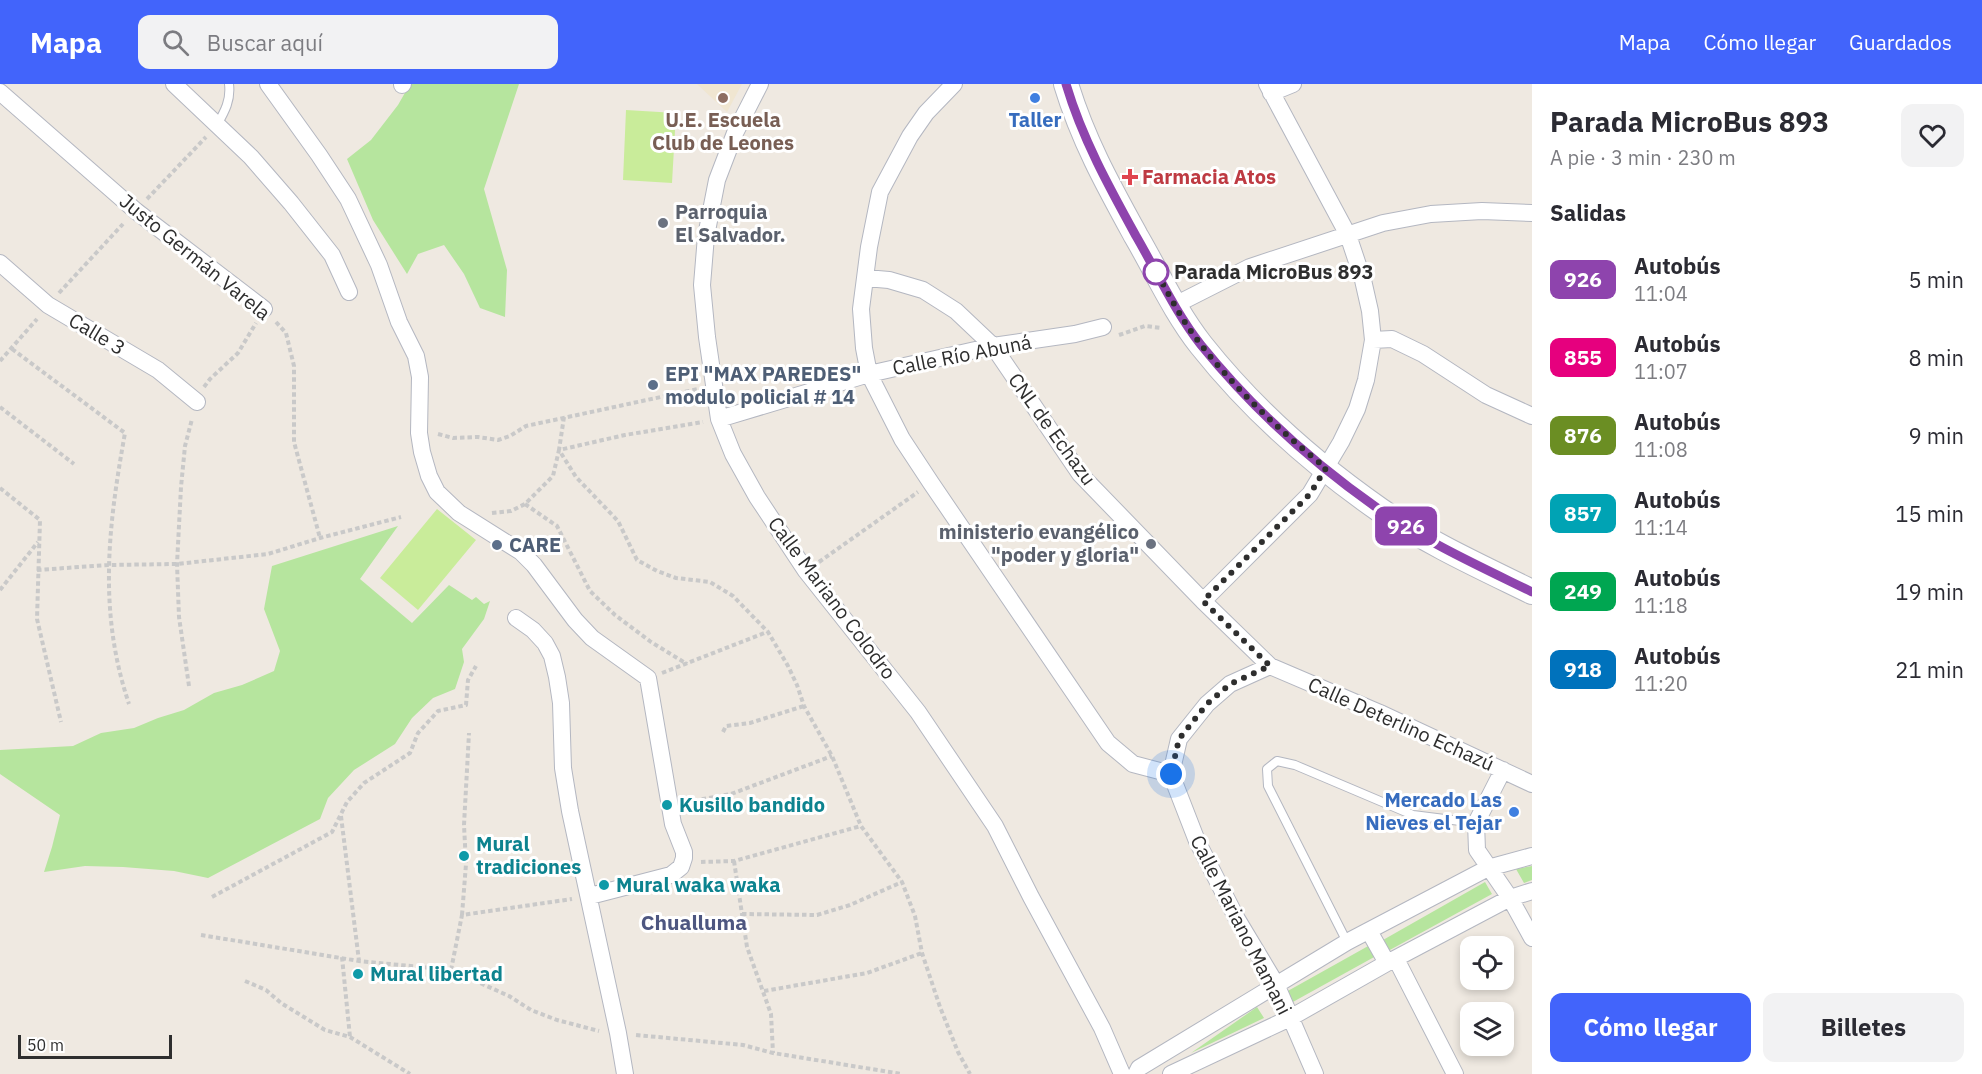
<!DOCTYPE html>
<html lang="es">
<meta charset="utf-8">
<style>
body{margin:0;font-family:"IBM Plex Sans",sans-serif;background:#f2f2f3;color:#2b2b33;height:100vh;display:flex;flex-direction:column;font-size:22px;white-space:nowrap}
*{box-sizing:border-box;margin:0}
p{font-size:20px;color:#7c7c81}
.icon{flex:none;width:33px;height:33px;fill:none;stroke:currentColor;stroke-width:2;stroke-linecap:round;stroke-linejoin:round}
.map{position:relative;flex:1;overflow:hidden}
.panel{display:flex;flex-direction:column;background:#fff;width:450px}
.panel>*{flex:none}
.badge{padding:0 12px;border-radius:9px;font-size:21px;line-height:39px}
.controls{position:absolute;left:1460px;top:852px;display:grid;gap:12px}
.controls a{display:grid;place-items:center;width:54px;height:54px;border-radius:12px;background:#fff;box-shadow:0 3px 9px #0003;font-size:30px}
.scale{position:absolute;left:18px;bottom:15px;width:154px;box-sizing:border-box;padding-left:6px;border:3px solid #2e2e2e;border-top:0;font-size:16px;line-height:21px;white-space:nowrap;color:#2e2e2e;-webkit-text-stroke:4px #fff;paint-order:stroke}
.you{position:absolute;width:30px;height:30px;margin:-15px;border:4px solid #fff;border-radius:50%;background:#1a73e8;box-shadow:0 0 0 9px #1a73e833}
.map>.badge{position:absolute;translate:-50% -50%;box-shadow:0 0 0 3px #fff}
h2{padding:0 18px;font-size:22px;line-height:54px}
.round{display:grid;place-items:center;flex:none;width:63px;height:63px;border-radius:12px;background:#f2f2f3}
.summary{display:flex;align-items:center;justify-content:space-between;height:102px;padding:0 18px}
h1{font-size:28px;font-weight:700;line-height:45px}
.action{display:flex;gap:12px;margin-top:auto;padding:12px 18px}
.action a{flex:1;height:69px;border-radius:12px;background:#4264fb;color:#fff;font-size:24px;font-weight:700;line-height:69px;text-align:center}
.action a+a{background:#f2f2f3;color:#2b2b33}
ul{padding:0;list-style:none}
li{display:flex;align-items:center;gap:18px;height:78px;padding:0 18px}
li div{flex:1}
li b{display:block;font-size:22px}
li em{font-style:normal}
li .badge{min-width:66px;font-weight:700;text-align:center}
header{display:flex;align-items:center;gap:36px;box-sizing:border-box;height:84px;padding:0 30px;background:#4264fb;color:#fff}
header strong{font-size:28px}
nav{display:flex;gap:33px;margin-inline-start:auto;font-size:21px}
.search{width:420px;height:54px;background:#f2f2f3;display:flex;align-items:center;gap:15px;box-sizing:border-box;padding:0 21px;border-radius:12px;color:#7c7c81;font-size:22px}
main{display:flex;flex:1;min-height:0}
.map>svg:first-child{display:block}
.education{fill:#f0e6d1}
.green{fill:#b6e59e}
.pitch{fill:#c9ec9a}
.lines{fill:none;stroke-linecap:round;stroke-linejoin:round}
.lane-casing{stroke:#b4b7c1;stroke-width:10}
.street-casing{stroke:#b4b7c1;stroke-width:18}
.secondary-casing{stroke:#b4b7c1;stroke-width:26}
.path{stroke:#c9c9c9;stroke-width:4;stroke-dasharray:4.5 3;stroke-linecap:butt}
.lane{stroke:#fff;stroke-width:8}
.street{stroke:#fff;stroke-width:16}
.secondary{stroke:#fff;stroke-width:24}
.line-casing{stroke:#fff;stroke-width:14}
.line{stroke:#8e44ad;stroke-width:9}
.walk{stroke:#2e2e2e;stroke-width:6;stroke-dasharray:0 10.8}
.education-dot{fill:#8d6e63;stroke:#fff;stroke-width:2}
.shop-dot{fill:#3f7fe0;stroke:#fff;stroke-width:2}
.health-dot{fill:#e0444e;stroke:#fff;stroke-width:2}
.worship-dot{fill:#6b7280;stroke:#fff;stroke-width:2}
.stop-dot{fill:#fff;stroke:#8e44ad;stroke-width:3}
.service-dot{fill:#5c6f8a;stroke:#fff;stroke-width:2}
.culture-dot{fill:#0f9aa8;stroke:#fff;stroke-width:2}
.labels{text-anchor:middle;stroke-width:6;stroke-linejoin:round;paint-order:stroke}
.education-label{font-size:20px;font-weight:bold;fill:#785e54;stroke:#fff}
.shop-label{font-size:20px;font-weight:bold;fill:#366cbe;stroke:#fff}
.health-label{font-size:20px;font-weight:bold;fill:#be3a42;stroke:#fff;text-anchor:start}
.worship-label{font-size:20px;font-weight:bold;fill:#5b616d;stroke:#fff;text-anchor:start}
.street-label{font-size:20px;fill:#2e2e2e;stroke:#fff}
.stop-label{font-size:20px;font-weight:bold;fill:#2e2e2e;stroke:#fff;text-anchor:start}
.service-label{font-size:20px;font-weight:bold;fill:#4e5e75;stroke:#fff;text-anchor:start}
.culture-label{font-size:20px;font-weight:bold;fill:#0d838f;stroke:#fff;text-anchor:start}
.neighbourhood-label{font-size:21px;font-weight:bold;fill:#4d5680;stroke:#fff}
</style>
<header>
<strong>Mapa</strong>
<div class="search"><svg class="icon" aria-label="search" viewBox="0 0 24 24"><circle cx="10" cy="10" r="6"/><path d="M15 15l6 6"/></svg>Buscar aquí</div>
<nav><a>Mapa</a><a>Cómo llegar</a><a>Guardados</a></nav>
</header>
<main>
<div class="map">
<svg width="1532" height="990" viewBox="0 0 1532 990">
<rect width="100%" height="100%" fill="#efe9e1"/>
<path class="education" d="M 697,0 L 742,0 L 727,28 Z"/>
<path class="green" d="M 410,0 L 519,0 L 484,105 L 507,186 L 505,233 L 480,224 L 464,190 L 444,161 L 418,170 L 407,190 L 373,136 L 347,75 L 371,56 L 398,21 Z
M 398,442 L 360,495 L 412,539 L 449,501 L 472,516 L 476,513 L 484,520 L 490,517 L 484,535 L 462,565 L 464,578 L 455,605 L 433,614 L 412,634 L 395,660 L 354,686 L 328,714 L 320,735 L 208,794 L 174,787 L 123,783 L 85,782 L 44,788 L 52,763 L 60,731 L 0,690 L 0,666 L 73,662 L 101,649 L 134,644 L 158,634 L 184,626 L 214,609 L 242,601 L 274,587 L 280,567 L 264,525 L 272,482 Z
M 1532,782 L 1532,796 L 1524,799 L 1516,785 Z
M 1485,798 L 1492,810 L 1388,867 L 1383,856 Z
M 1370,861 L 1376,872 L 1291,919 L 1286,908 Z
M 1257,923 L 1264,934 L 1191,969 Z"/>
<path class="pitch" d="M 626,26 L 676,29 L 672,99 L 623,96 Z
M 437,425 L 476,456 L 418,526 L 380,494 Z"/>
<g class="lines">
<g class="lane-casing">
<path id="lane" d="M 217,41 C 225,27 231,16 229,0
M 1347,858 L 1268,702 L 1267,685 L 1277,677 L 1295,681 L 1413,731 L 1476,739"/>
</g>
<g class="street-casing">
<path id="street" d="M 174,0 L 251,73 L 291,119 L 332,171 L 349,208
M 268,0 L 319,71 L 348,115 L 379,181 L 399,238 L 416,272 L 420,293 L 419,349 L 422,368 L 429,392 L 437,408 L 459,429 L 521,468 L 534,481 L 575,536 L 592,554 L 648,594 L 673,740 L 684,768 L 684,774 L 681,783 L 671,791 L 590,812
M 760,0 L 735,49 L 717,96 L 706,152 L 702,201 L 707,253 L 719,335 L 733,370 L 757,413 L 806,487 L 918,628 L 995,742 L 1031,813 L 1102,944 L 1122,990
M 954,0 L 926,29 L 910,52 L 880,108 L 869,163 L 861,225 L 864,264 L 869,290 L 902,355 L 931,399 L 1108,659 L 1133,680 L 1171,690
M 402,1 L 403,0
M 0,8 L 136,127 L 264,225
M 1271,9 L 1293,0
M 0,179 L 48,221 L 158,286 L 197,318
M 866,194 L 889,196 L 923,206 L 956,227 L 993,262 L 1080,390 L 1203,517 L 1270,582 L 1380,629 L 1532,700
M 1175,221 L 1250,183 L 1383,139 L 1431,130 L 1482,127 L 1532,129
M 1373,256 L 1392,255 L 1423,270 L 1486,311 L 1532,332
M 719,335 L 869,290 L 993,262 L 1075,250 L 1103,243
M 1203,517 L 1310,410 L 1341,358 L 1357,325 L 1366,296 L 1373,256 L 1370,227 L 1363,196 L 1348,151 L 1267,0
M 516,534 L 533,546 L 545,559 L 552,572 L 557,593 L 561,619 L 563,684 L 570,727 L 618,949 L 625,990
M 1270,582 L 1230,600 L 1207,620 L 1179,655 L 1171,690 L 1197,757 L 1237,835 L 1276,900 L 1315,990
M 1503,686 L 1476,739 L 1477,766 L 1510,814 L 1532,854
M 1369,847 L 1387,879
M 1396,875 L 1455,990
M 1136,990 L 1139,984 L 1347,858 L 1488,784 L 1532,772
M 1171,990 L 1290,934 L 1387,879 L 1510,814 L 1532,807"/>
</g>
<g class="secondary-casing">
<path id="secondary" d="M 1066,0 C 1083,56 1108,101 1136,152 C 1157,188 1175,228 1201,261 C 1251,324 1314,380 1380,426 C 1428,459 1481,483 1532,508"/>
</g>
<path class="path" d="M 147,115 L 206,53
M 59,209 L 123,140
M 276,238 L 286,249 L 294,282 L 294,358 L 320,454
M 1119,251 L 1145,242 L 1162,244
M 12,265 L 125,349 C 108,443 98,528 129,620
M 0,277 L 37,235
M 204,303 L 210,295 L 238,269 L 256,239
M 0,323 L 74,380
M 564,333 L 559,366 L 576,393 L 618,437 L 637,476 L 657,487 L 676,494 L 710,498 L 733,512 L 768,548 L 788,582 L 797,601 L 804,622 L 832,672 L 861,742 L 902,798 L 915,832 L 922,869 L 940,923 L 958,968 L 970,990
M 438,350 L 453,354 L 478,353 L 498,356 L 510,352 L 526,342 L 698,305
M 0,404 L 40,436 L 37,535 L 61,638
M 525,420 L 557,442 L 590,507 L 615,531 L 651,558 L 687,580
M 492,429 L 511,427 L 525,420 L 553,392 L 559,366 L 625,351 L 703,338
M 819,478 L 918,408
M 37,486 L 108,481 L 177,480 L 268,470 L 320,454 L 401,433
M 0,506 L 38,458
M 662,589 L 767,548
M 189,602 L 179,533 L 177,480 L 181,403 L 185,362 L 192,335
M 723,648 L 726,642 L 750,639 L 804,622
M 687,718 L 731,710 L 832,672
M 341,732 L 359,877
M 734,777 L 747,863 L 771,930 L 773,969
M 701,778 L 734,777 L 861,742
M 212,813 L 332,748 L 347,718 L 364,699 L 410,669 L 418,649 L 438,627 L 466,621 L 468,596 L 476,582
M 742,830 L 817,831 L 850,821 L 902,798
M 462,831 L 466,780 L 464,741 L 469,649
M 201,851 L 359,877 L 451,886 L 509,912 L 531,926 L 557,936 L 599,947
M 342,873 L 350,953
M 451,886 L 462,831 L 572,815
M 245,897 L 266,906 L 281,919 L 325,946 L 350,953 L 410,990
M 764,907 L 867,889 L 922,869
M 636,951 L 743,961 L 773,969 L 902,990"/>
<use href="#lane" class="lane"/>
<use href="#street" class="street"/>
<use href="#secondary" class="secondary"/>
</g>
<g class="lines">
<g class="line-casing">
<path id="line" d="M 1066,0 C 1082,54 1109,103 1136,152 C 1157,188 1175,228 1201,261 C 1252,324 1314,380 1380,426 C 1428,459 1481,483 1532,508"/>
</g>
<use href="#line" class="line"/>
<path class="walk" d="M 1156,188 L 1152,180 C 1163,200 1174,221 1186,240 C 1223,294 1275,343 1326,384 L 1310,410 L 1203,517 L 1270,582 L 1230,600 L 1207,620 L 1179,655 L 1171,690"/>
</g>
<circle class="education-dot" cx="723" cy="14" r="6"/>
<g class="shop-dot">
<circle cx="1035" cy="14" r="6"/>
<circle cx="1514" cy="728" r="6"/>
</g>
<path class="health-dot" d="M1127 84h6v6h6v6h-6v6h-6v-6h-6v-6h6z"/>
<g class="worship-dot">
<circle cx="663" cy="139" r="6"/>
<circle cx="1151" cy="460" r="6"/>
</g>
<circle class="stop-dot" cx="1156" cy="188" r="12"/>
<g class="service-dot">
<circle cx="653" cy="301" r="6"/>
<circle cx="497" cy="461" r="6"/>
</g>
<g class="culture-dot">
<circle cx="667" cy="721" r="6"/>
<circle cx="464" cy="772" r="6"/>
<circle cx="604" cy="801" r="6"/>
<circle cx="358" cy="890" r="6"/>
</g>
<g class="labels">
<g class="education-label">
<text x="723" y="43">U.E. Escuela<tspan x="723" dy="23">Club de Leones</tspan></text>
</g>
<g class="shop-label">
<text x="1035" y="43">Taller</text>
<text x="1502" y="723" text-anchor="end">Mercado Las<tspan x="1502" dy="23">Nieves el Tejar</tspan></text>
</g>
<g class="health-label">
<text x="1142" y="100">Farmacia Atos</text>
</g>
<g class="worship-label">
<text x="675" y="135">Parroquia<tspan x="675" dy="23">El Salvador.</tspan></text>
<text x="1139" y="455" text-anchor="end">ministerio evangélico<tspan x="1139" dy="23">"poder y gloria"</tspan></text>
</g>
<g class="street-label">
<text transform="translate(195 173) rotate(39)" y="7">Justo Germán Varela</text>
<text transform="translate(97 250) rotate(31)" y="7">Calle 3</text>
<text transform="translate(962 271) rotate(-11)" y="7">Calle Río Abuná</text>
<text transform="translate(1052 345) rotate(54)" y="7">CNL de Echazu</text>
<text transform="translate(832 514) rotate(53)" y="7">Calle Mariano Colodro</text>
<text transform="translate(1401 640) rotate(24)" y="7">Calle Deterlino Echazú</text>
<text transform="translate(1241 841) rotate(63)" y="7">Calle Mariano Mamani</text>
</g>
<g class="stop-label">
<text x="1174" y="195">Parada MicroBus 893</text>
</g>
<g class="service-label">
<text x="665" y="297">EPI "MAX PAREDES"<tspan x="665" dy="23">modulo policial # 14</tspan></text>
<text x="509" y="468">CARE</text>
</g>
<g class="culture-label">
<text x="679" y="728">Kusillo bandido</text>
<text x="476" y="767">Mural<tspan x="476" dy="23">tradiciones</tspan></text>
<text x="616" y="808">Mural waka waka</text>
<text x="370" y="897">Mural libertad</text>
</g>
<g class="neighbourhood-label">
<text x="694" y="846">Chualluma</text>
</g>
</g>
</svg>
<div class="controls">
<a><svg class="icon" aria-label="locate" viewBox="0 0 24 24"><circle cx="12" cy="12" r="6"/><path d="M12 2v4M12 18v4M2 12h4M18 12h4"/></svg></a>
<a><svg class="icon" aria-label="layers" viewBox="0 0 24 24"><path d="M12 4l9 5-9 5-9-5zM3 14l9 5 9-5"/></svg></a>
</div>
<div class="scale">50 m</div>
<div class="you" style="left:1171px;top:690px"></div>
<b class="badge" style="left:1406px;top:442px;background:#8e44ad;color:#fff">926</b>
</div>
<section class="panel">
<div class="summary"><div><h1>Parada MicroBus 893</h1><p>A pie · 3 min · 230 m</p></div><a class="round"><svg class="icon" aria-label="heart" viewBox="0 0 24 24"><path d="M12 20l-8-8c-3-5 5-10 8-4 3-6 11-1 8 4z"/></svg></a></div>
<h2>Salidas</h2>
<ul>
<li><span class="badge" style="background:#8e44ad;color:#fff">926</span><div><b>Autobús</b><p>11:04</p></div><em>5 min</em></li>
<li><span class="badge" style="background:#e6007e;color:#fff">855</span><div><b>Autobús</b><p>11:07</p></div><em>8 min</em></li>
<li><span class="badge" style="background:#6b8e23;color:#fff">876</span><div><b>Autobús</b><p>11:08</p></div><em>9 min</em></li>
<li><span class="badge" style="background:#00a3b4;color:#fff">857</span><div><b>Autobús</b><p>11:14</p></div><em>15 min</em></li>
<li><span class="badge" style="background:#00a651;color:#fff">249</span><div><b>Autobús</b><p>11:18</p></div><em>19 min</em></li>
<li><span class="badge" style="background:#0072bc;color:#fff">918</span><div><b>Autobús</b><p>11:20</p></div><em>21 min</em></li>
</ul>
<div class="action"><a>Cómo llegar</a><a>Billetes</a></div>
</section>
</main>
